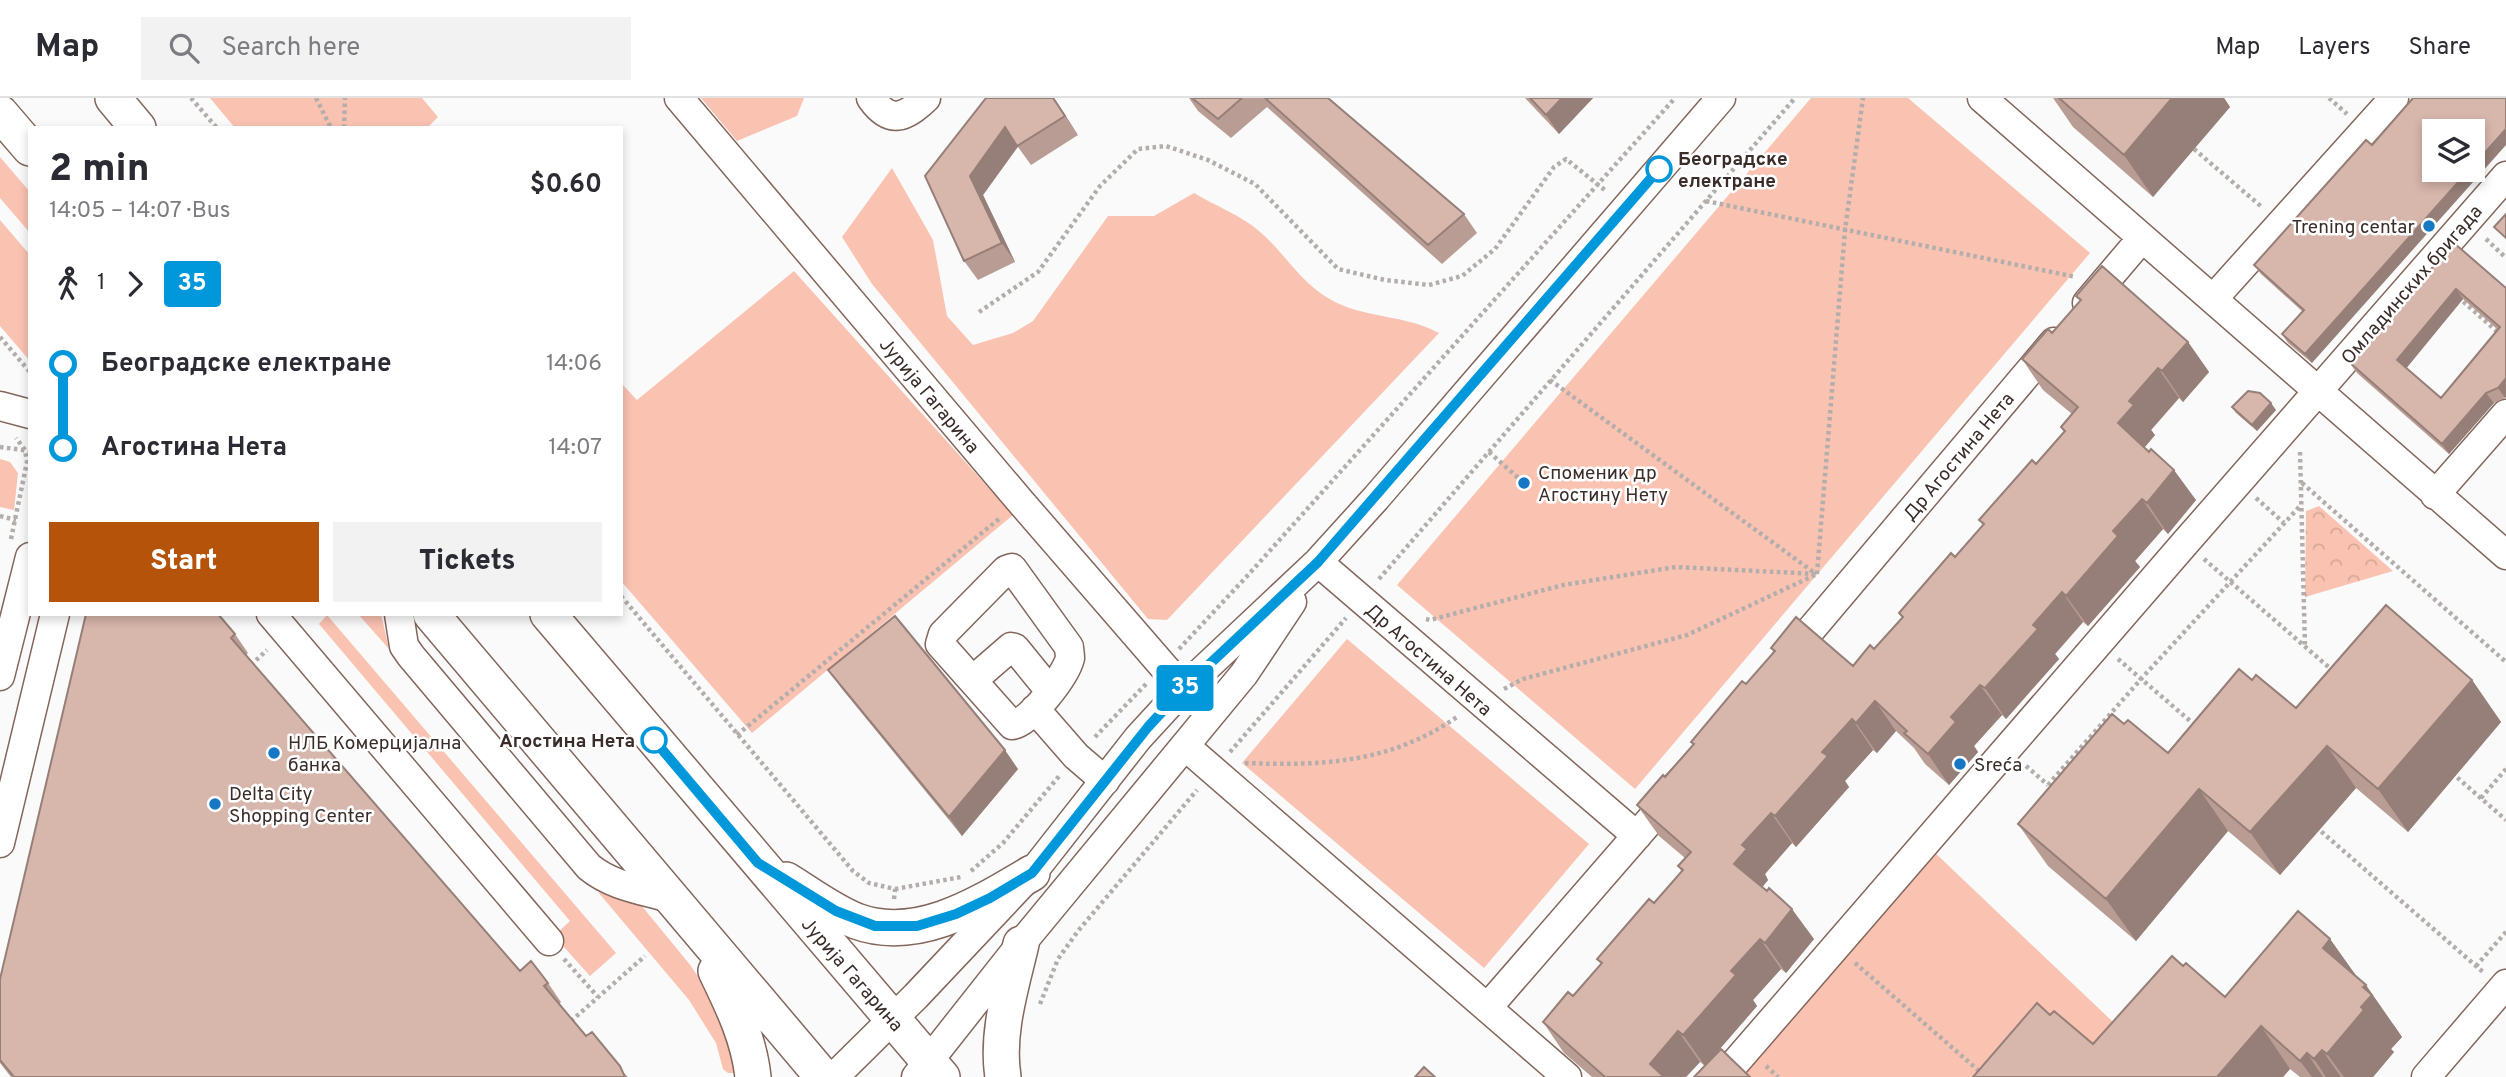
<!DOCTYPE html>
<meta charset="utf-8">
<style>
body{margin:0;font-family:Overpass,sans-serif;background:#f2f2f3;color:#2b2b33;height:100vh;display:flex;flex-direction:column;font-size:26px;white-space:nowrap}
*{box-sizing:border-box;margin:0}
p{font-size:23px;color:#7c7c81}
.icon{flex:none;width:38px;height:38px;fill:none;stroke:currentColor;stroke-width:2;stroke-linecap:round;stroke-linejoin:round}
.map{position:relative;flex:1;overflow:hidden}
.drawer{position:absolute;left:28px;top:28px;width:595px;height:490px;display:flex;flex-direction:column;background:#fff;border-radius:0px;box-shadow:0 4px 10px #0003}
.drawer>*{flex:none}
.badge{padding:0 14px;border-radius:5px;font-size:24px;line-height:46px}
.buttons{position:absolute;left:2422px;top:21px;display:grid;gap:14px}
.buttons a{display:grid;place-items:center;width:63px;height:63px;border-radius:0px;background:#fff;box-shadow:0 4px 10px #0003;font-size:35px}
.map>.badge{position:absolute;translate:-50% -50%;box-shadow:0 0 0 4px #fff}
.legs{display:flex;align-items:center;gap:10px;height:77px;padding:0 21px;font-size:23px}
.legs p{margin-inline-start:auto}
.head{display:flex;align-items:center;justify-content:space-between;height:119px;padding:0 21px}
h1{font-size:38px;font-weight:800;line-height:52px}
.primary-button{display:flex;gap:14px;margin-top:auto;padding:14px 21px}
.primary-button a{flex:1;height:80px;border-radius:0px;background:#b45309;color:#fff;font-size:28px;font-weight:800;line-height:80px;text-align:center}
.primary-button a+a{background:#f2f2f3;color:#2b2b33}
ul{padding:0 21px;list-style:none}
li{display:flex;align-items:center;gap:24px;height:84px;font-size:26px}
li i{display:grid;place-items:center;width:10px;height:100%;margin:0 9px;background:currentColor}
li i::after{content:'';width:18px;height:18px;margin:-9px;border:5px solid;border-radius:50%;background:#fff}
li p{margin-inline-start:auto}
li:first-child i{background:linear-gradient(#0000 50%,currentColor 0)}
li:last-child i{background:linear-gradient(currentColor 50%,#0000 0)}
header{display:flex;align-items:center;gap:42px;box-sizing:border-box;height:98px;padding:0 35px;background:#fff;border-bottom:2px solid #e1e1e2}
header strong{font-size:33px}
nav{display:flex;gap:38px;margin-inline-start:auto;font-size:24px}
.search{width:490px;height:63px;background:#f2f2f3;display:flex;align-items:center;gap:18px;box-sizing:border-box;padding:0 24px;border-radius:0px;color:#7c7c81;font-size:26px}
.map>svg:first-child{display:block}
.grass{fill:#fac2b1}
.park{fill:url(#park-crowns)}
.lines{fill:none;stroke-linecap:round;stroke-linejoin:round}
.minor-casing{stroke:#83665c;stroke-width:31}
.major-casing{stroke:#83665c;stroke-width:38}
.path{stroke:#b3aeac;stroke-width:4.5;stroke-dasharray:3.5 3.5;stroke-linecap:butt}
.minor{stroke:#fff;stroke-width:28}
.major{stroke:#fff;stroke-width:35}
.wall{fill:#b99d94;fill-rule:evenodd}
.shaded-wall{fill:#967f78}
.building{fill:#d7b6ac;stroke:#967f78;stroke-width:2;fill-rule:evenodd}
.line-1-casing{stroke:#fff;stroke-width:16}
.line-1{stroke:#0098da;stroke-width:10}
.stop-1-dot{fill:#fff;stroke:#0098da;stroke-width:3.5}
.poi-dot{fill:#1678c4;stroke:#fff;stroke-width:2.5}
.labels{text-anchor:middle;stroke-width:5;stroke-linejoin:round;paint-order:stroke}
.stop-label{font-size:19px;font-weight:bold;fill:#3a2d29;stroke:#fff;text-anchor:start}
.poi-label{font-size:19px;fill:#3a2d29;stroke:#fff;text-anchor:start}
.street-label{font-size:19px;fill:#3a2d29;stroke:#fff}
</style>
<header>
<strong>Map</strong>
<div class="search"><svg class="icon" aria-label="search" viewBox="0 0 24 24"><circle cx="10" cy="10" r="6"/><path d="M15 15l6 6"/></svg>Search here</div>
<nav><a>Map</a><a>Layers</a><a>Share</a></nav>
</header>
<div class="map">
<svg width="2506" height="979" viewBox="0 0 2506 979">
<defs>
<pattern id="park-crowns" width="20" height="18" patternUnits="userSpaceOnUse" patternTransform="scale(1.75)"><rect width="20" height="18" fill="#fac2b1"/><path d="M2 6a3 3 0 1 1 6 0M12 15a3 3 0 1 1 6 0" fill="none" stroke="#d7a798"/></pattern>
</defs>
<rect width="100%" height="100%" fill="#fafafa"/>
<path class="grass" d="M 210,0 L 422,0 L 438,19 L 427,30 L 235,30 Z
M 701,0 L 804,0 L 797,18 L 737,43 Z
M 1811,0 L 1908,0 L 2090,155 L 1635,691 L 1397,487 Z
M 0,59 L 30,94 L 30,135 L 0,100 Z
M 892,70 L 933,142 L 947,218 L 973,247 L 1013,235 L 1033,223 L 1108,118 L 1154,118 L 1194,95 C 1214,107 1242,118 1259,133 C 1284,154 1299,183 1328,200 C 1362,221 1405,216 1439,235 L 1167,522 L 1148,521 L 872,186 L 842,139 Z
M 0,122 L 30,157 L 30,263 L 0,228 Z
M 794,173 L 1013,417 L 752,635 L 621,483 L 621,285 L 637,302 Z
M 0,361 L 10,364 L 18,375 L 14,412 L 0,409 Z
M 358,516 L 381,516 L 389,551 Z
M 327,517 L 616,855 L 590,878 L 554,838 L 570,823 L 319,526 Z
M 1347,541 L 1589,746 L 1484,870 L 1242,665 Z
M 1930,750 L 2133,943 L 2016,979 L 1734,979 Z
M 598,794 L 641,807 L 691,868 L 718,909 L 741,975 L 728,975 L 723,971 L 716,945 L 689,902 Z"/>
<path class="park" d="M 2319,408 L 2393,473 L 2305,499 L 2306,413 Z"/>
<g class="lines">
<g class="minor-casing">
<path id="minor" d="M 679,0 L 1020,403 L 1183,591
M 871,0 C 890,27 905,20 926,0
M 1982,0 L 2506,457
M 2213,201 L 2394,0
M 2087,205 L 2142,140
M 0,308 L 30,316
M 2435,397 L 2506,316
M 1318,464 L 1637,738
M 1012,470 L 1069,549 C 1069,552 1070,556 1070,560 C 1066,577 1029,626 1012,627 L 940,546 L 943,536 L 1006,472 Z
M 271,516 L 549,843
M 399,516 L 404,548 L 411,558 L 589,769 C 612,788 642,792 670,800
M 1787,560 L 2054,244
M 0,578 L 30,459
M 973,582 L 1011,549 L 1015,550 L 1050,593
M 1035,611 L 1076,658 L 1105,683
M 1185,648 L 1567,979
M 0,745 L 55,516
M 1488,909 L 1673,696
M 834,979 L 916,898 L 1032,775 L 1138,640 L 1183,591 L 1318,464 L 1376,400 L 1721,0
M 916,979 L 1021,846 L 1244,576 L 1292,504
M 1723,979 L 2185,445 L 2506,78
M 2426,979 L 2506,886"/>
</g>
<g class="major-casing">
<path id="major" d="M 113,0 L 138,30
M 0,15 L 30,50
M 431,516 L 823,979
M 548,516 L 942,979
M 786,782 C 809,796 831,813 856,823 C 918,846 981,805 1032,775
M 716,873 C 733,908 749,941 753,979
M 1003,979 C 996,935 1011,889 1021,846"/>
</g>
<path class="path" d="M 191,0 L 217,30
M 316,0 L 331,30
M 2329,0 L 2347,16
M 344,30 L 345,0
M 2194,51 L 2263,110
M 1706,103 L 2076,179
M 2486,141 L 2506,160
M 2458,199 L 2501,237
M 979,214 L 1038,174 L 1100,88 L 1138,51 L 1166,48 L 1208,62 L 1255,86 L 1338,171 L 1385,182 L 1429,187 L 1462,178 L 1495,151 L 1554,69 L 1566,61 L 1606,93
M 0,239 L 30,274
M 1550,282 L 1816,476
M 0,349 L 30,353
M 1489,354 L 1524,385
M 2300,354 L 2305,549
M 2302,385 L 2506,564
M 2256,400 L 2284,425
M 0,418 L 16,422
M 11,441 L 27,364 L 25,352 L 16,340
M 2204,461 L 2332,572
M 1817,476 L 1845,132 L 1863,0
M 1379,481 L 1795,0
M 621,498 L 853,773 L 869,785 L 895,791 L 894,801
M 1426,521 L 1430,522 L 1563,487 L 1676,469 L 1817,476
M 1179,551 L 1249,476 L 1675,0
M 2118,561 L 2196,628
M 251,567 L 267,552
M 1504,591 L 1523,581 L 1687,537 L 1817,476
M 737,637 L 1000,420
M 1095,639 L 1147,585
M 1230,654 L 1346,520
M 1245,665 C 1324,668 1390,665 1457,619
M 2026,668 L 2048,687
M 2452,675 L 2506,722
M 2048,687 L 2141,581 L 2301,407
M 2481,700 L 2506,671
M 2316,729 L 2483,874
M 971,773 L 1003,745 L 1060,677
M 895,791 L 961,779
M 564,861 L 598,899
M 1855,865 L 1986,979
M 2476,868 L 2506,834
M 1040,906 L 1058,861 L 1078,833 L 1197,692
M 571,923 L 645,858
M 1766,968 L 1778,979"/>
<use href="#minor" class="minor"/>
<use href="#major" class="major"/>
</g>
<path class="wall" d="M 986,0 L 1054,0 L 1078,37 L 1031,67 L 1018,49 L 983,97 L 1015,164 L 978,182 L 964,163 Z
M 1189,0 L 1328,0 L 1464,116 L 1477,135 L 1442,166 L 1267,9 L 1231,40 L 1198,13 Z
M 1525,0 L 1593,0 L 1559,36 Z
M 2053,0 L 2224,0 L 2230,9 L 2153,99 L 2073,29 Z
M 2366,42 L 2312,265 L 2288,245 L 2282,236 L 2303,214 L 2261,176 L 2254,167 Z
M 2454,145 L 2506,190 L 2505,300 L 2494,305 L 2449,356 L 2357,275 L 2349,264 ZM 2463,201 L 2498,232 L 2441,300 L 2406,270 Z
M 2076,198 L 2188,244 L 2209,274 L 2183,304 L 2179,300 L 2151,332 L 2155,337 L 2144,350 L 2196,402 L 2168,436 L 2163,431 L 2135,463 L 2140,469 L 2088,528 L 2083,524 L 2055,556 L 2059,561 L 2006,621 L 2002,617 L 1974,648 L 1978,654 L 1949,687 L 1925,666 L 1914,650 L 1896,633 L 1877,655 L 1873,652 L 1845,683 L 1849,689 L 1796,749 L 1792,745 L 1765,776 L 1768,782 L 1762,789 L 1814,841 L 1786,875 L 1781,871 L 1753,902 L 1757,908 L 1705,968 L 1700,964 L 1686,979 L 1592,979 L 1564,955 L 1543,924 L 1573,898 L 1601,866 L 1597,861 L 1654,805 L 1682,774 L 1678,768 L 1685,760 L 1659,738 L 1637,707 L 1693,647 L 1691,644 L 1746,586 L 1774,554 L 1771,550 L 1853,568 L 1874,551 L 1902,520 L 1899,515 L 1955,459 L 1983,427 L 1979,422 L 2036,366 L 2064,334 L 2061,329 L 2072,316 L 2043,292 L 2022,261 L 2052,235 L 2080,203 Z
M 2232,309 L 2276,312 L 2257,333 L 2236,315 Z
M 86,516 L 235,536 L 248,555 L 246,557 L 520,873 L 548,885 L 561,904 L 559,906 L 586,938 L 628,979 L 11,979 L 0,965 L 0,881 Z
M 828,572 L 1018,671 L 962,738 L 842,591 Z
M 2252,582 L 2296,610 L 2472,582 L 2501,624 L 2408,734 L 2356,690 L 2280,777 L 2228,733 L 2136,843 L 2048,768 L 2018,726 L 2124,626 L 2168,655 Z
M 2330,841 L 2357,880 L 2395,929 L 2402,939 L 2391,951 L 2394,954 L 2373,979 L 2300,979 L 2290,971 L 2283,979 L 1973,979 L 2050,917 L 2093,946 L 2183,868 L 2225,899 Z"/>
<path class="shaded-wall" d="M 1053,0 L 1054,0 L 1078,37 L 1065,18 Z
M 1562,0 L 1593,0 L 1559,36 L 1546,17 Z
M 2172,0 L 2224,0 L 2230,9 L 2153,99 L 2124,57 Z
M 1005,29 L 1018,48 L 983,97 L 1015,164 L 1002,145 L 970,78 Z
M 2506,31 L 2506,47 L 2312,265 L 2305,256 L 2469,72 L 2473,72 L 2473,68 Z
M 2456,191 L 2463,201 L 2405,272 L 2397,262 Z
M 2188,244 L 2209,274 L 2183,304 L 2162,273 Z
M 2158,270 L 2179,300 L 2151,332 L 2155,337 L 2139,356 L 2118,325 L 2129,303 Z
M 2506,280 L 2506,299 L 2505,300 L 2498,290 Z
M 2486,295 L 2494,305 L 2449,356 L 2442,346 Z
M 2271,305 L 2276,312 L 2257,333 L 2252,327 Z
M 2174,372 L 2196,402 L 2168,436 L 2147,405 Z
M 2142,401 L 2163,431 L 2135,463 L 2140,469 L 2088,528 L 2066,498 L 2113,433 Z
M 2062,494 L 2083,524 L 2055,556 L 2059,561 L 2006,621 L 1985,590 L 2033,527 Z
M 2472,582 L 2501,624 L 2408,734 L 2378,691 Z
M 1980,587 L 2002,617 L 1974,648 L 1978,654 L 1949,687 L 1928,656 L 1951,619 Z
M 1875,603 L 1896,633 L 1877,655 L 1856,625 Z
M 1852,621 L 1873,652 L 1845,683 L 1849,689 L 1796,749 L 1775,718 L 1822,654 Z
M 2327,648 L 2356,690 L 2280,777 L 2250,734 Z
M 1005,652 L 1018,671 L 962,738 L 949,719 Z
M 2199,691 L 2228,733 L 2136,843 L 2106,801 Z
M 1771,715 L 1792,745 L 1765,776 L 1768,782 L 1756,797 L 1734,766 L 1742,747 Z
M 1792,811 L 1814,841 L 1786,875 L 1765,845 Z
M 1760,841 L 1781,871 L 1753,902 L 1757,908 L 1705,968 L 1683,937 L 1731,873 Z
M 2330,841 L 2360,883 L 2323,850 Z
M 2366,887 L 2402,939 L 2391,951 L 2394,954 L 2373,979 L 2344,979 L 2327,956 L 2361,909 L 2363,889 Z
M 2261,928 L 2290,971 L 2283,979 L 2217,979 Z
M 1678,933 L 1700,964 L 1686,979 L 1659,979 L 1650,966 Z
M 2322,952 L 2341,979 L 2326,979 L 2314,961 Z
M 2307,955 L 2323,979 L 2312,979 L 2300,963 Z"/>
<path class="building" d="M 986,0 L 1053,0 L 1065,18 L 1017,48 L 1005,29 L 970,78 L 1002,145 L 964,163 L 925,78 Z
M 1192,0 L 1242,0 L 1218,21 Z
M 1265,0 L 1328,0 L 1464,116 L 1428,147 Z
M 1530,0 L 1562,0 L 1546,17 Z
M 2059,0 L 2172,0 L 2124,57 Z
M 2413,0 L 2506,0 L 2506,31 L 2473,68 L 2473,33 L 2434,33 L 2434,72 L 2469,72 L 2305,256 L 2282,236 L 2304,212 L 2254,167 L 2366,42 L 2372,47 Z
M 2506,116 L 2506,140 L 2494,129 Z
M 2454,145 L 2506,190 L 2506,280 L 2498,290 L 2486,295 L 2442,346 L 2349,264 ZM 2456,191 L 2500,229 L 2441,300 L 2397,262 Z
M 2102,168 L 2188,244 L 2162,273 L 2158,270 L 2129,303 L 2134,307 L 2118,325 L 2149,354 L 2151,351 L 2174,372 L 2147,405 L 2142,401 L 2113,433 L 2118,438 L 2066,498 L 2062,494 L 2033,527 L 2038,531 L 1985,590 L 1980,587 L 1951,619 L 1956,624 L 1928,656 L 1904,635 L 1907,633 L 1875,603 L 1856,625 L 1852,621 L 1822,654 L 1828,658 L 1775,718 L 1771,715 L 1742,747 L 1747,751 L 1734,766 L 1767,793 L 1769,790 L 1792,811 L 1765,845 L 1760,841 L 1731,873 L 1736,877 L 1683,937 L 1678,933 L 1650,966 L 1664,979 L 1605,979 L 1543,924 L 1568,894 L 1573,898 L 1602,865 L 1597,861 L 1649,801 L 1654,805 L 1683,772 L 1678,768 L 1691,754 L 1637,707 L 1663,677 L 1665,679 L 1694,646 L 1691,644 L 1742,583 L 1746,586 L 1775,553 L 1771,550 L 1796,519 L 1853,568 L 1870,547 L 1874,551 L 1903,519 L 1899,515 L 1951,455 L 1955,459 L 1984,426 L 1979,422 L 2032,362 L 2036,366 L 2065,333 L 2061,329 L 2078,309 L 2022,261 L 2048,231 L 2052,235 L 2081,202 L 2076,198 Z
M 2248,293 L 2260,295 L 2271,305 L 2252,327 L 2232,309 Z
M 2386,507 L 2472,582 L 2378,691 L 2327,648 L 2250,734 L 2199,691 L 2106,801 L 2018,726 L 2112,616 L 2124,626 L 2128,622 L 2168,655 L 2239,571 L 2252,582 L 2256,577 L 2296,610 Z
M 86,516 L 218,516 L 235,536 L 231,540 L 520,873 L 531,863 L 548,885 L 544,888 L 586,938 L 592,934 L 620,968 L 625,979 L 14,979 L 0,962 L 0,881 Z
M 895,518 L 1005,652 L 949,719 L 828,572 Z
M 2298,813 L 2330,841 L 2323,850 L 2366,887 L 2363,889 L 2372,897 L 2361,909 L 2364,912 L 2327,956 L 2322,952 L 2314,961 L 2307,955 L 2300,963 L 2261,928 L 2217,979 L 1973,979 L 2037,905 L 2050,917 L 2054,913 L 2093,946 L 2172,858 L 2183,868 L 2186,865 L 2225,899 Z
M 1721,951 L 1750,979 L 1694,979 Z
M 1424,969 L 1435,979 L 1415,979 Z"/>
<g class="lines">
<g class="line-1-casing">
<path id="line-1" d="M 654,642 L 758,765 L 836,813 L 875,828 L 917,828 L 956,816 L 990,800 L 1032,775 L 1148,629 L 1183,591 L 1318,464 L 1659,71"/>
</g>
<use href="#line-1" class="line-1"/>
</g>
<g class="stop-1-dot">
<circle cx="1659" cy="71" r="12"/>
<circle cx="654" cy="642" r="12"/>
</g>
<g class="poi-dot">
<circle cx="2429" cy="128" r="7"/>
<circle cx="1524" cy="385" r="7"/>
<circle cx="274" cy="655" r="7"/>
<circle cx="1960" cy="666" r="7"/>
<circle cx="215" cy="706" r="7"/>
</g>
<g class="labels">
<g class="stop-label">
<text x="1678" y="67">Београдске<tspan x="1678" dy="22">електране</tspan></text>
<text x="635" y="649" text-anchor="end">Агостина Нета</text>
</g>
<g class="poi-label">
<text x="2415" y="135" text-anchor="end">Trening centar</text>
<text x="1538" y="381">Споменик др<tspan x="1538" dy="22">Агостину Нету</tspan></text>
<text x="288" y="651">НЛБ Комерцијална<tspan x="288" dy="22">банка</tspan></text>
<text x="1974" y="673">Sreća</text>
<text x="229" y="702">Delta City<tspan x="229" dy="22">Shopping Center</tspan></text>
</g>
<g class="street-label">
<text transform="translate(2411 186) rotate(-49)" y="7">Омладинских бригада</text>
<text transform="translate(930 297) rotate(50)" y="7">Јурија Гагарина</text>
<text transform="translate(1958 358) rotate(-50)" y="7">Др Агостина Нета</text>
<text transform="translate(1429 561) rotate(41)" y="7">Др Агостина Нета</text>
<text transform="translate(853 876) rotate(49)" y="7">Јурија Гагарина</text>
</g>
</g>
</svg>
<div class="buttons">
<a><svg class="icon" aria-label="layers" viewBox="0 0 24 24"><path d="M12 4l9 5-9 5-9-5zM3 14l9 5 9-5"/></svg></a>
</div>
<b class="badge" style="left:1185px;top:590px;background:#0098da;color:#fff">35</b>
<section class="drawer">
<div class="head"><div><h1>2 min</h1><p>14:05 – 14:07 · Bus</p></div><b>$0.60</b></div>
<div class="legs"><svg class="icon" aria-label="walk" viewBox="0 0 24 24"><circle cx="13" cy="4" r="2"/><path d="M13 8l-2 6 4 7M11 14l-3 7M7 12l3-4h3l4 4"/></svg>1<svg class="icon" aria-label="forward" viewBox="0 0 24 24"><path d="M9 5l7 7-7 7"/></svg><b class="badge" style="background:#0098da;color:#fff">35</b></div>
<ul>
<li><i style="color:#0098da"></i><b>Београдске електране</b><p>14:06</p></li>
<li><i style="color:#0098da"></i><b>Агостина Нета</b><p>14:07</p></li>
</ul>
<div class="primary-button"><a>Start</a><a>Tickets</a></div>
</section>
</div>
